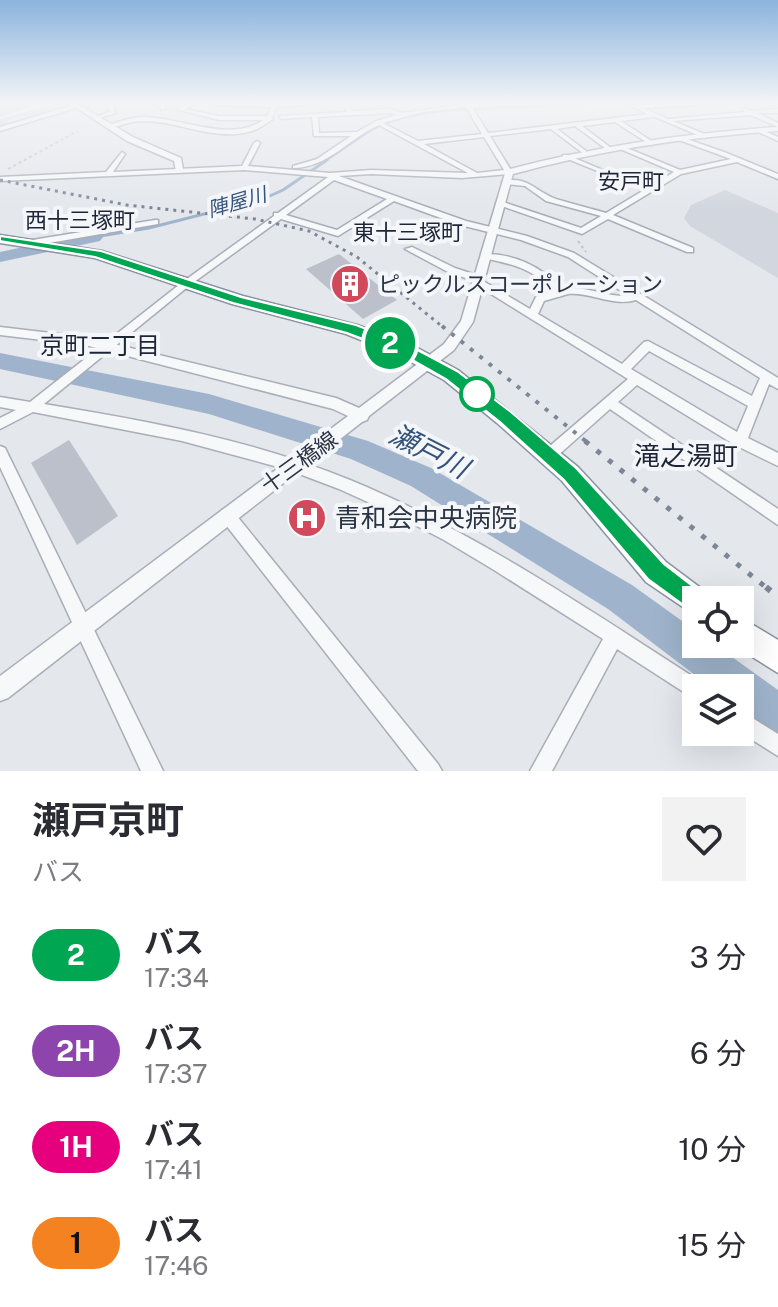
<!DOCTYPE html>
<html lang="ja">
<meta charset="utf-8">
<style>
body{margin:0;font-family:"Public Sans","Noto Sans JP",sans-serif;background:#f2f2f3;color:#2b2b33;height:100vh;display:flex;flex-direction:column;font-size:30px;white-space:nowrap}
*{box-sizing:border-box;margin:0}
p{font-size:26px;color:#7c7c81}
.icon{flex:none;width:44px;height:44px;fill:none;stroke:currentColor;stroke-width:2;stroke-linecap:round;stroke-linejoin:round}
.map{position:relative;height:771px;overflow:hidden}
.drawer{display:flex;flex-direction:column;background:#fff;flex:1}
.drawer>*{flex:none}
.badge{padding:0 16px;border-radius:26px;font-size:28px;line-height:52px}
.controls{position:absolute;left:682px;top:586px;display:grid;gap:16px}
.controls a{display:grid;place-items:center;width:72px;height:72px;border-radius:0px;background:#fff;box-shadow:0 8px 32px #0002;font-size:40px}
.map>.badge{position:absolute;translate:-50% -50%;box-shadow:0 0 0 4px #fff}
.round{display:grid;place-items:center;flex:none;width:84px;height:84px;border-radius:0px;background:#f2f2f3}
.overview{display:flex;align-items:center;justify-content:space-between;height:136px;padding:0 32px}
h1{font-size:38px;font-weight:700;line-height:60px}
ul{padding:0;list-style:none}
li{display:flex;align-items:center;gap:24px;height:96px;padding:0 32px}
li div{flex:1}
li b{display:block;font-size:30px}
li em{font-style:normal}
li .badge{min-width:88px;font-weight:700;text-align:center}
.map>svg:first-child{display:block}
.built{fill:#d2d6de}
.lines{fill:none;stroke-linecap:round;stroke-linejoin:round}
.stream-far1{stroke:#9fb4cc;stroke-width:2}
.stream{stroke:#9fb4cc;stroke-width:3}
.river{fill:#9fb4cc;fill-rule:evenodd}
.building{fill:#bbc0ca}
.service-casing{stroke:#a9aeb7;stroke-width:4}
.minor-casing{stroke:#a9aeb7;stroke-width:3}
.tertiary-casing{stroke:#a9aeb7;stroke-width:3}
.trunk-casing{stroke:#8b94a3;stroke-width:3}
.path{stroke:#c2c5cb;stroke-width:2;stroke-dasharray:3 3;stroke-linecap:butt}
.service{stroke:#f7f8fa;stroke-width:3}
.minor{fill:#f7f8fa;fill-rule:evenodd}
.tertiary{fill:#f7f8fa;fill-rule:evenodd}
.trunk{fill:#fff;fill-rule:evenodd}
.rail-far3{stroke:#7d8696;stroke-width:3;stroke-dasharray:3 5;stroke-linecap:butt}
.rail-far2{stroke:#7d8696;stroke-width:4;stroke-dasharray:4 8;stroke-linecap:butt}
.rail-far1{stroke:#7d8696;stroke-width:5;stroke-dasharray:5 10;stroke-linecap:butt}
.rail{stroke:#7d8696;stroke-width:6;stroke-dasharray:6 13;stroke-linecap:butt}
.line{fill:#00a651;stroke:#fff;stroke-width:2}
.stop-dot{fill:#fff;stroke:#00a651;stroke-width:4}
.labels{text-anchor:middle;stroke-width:8;stroke-linejoin:round;paint-order:stroke}
.far-water-label{font-size:20px;font-style:italic;fill:#34527a;stroke:#f4f6f9}
.far-quarter-label{font-size:22px;fill:#1d2536;stroke:#f4f6f9}
.poi-label{font-size:22px;fill:#2b3445;stroke:#f4f6f9;text-anchor:start}
.street-label{font-size:22px;fill:#2b3445;stroke:#f4f6f9}
.neighbourhood-label{font-size:24px;fill:#1d2536;stroke:#f4f6f9}
.quarter-label{font-size:26px;fill:#1d2536;stroke:#f4f6f9}
.near-poi-label{font-size:26px;fill:#2b3445;stroke:#f4f6f9;text-anchor:start}
.near-water-label{font-size:28px;font-style:italic;fill:#34527a;stroke:#f4f6f9}
</style>
<div class="map">
<svg width="778" height="771" viewBox="0 0 778 771">
<rect width="100%" height="100%" fill="#e4e7ec"/>
<path class="built" d="M 0,103 L 50,103 L 64,109 L 31,119 L 22,116 L 6,121 L 11,124 L 0,128 Z
M 725,190 L 778,213 L 778,278 L 690,226 L 684,218 L 691,205 Z"/>
<g class="lines">
<path class="stream-far1" d="M 405,117 L 442,111 L 602,103
M 324,162 L 373,129 L 397,119"/>
<path class="stream" d="M 94,237 L 149,228 L 263,199 L 283,190 L 327,160"/>
<path class="river" d="M 94,232 L 100,233 L 103,237 L 100,241 L 0,262 L 0,252 Z
M 0,353 L 209,394 L 368,441 L 431,468 L 632,585 L 696,631 L 696,644 L 714,644 L 778,690 L 778,734 L 764,728 L 740,710 L 740,688 L 712,688 L 608,609 L 411,486 L 351,459 L 209,414 L 0,369 Z"/>
</g>
<path class="building" d="M 339,254 L 397,300 L 363,319 L 306,269 Z
M 69,440 L 118,516 L 77,545 L 31,463 Z"/>
<g class="lines">
<g class="service-casing">
<path id="service" d="M 0,118 L 50,103"/>
</g>
<g class="minor-casing">
<path id="minor" d="M 112,103 L 118,103 L 113,106 L 116,113 L 96,119 L 96,117 L 111,111 L 107,106 Z
M 153,103 L 165,104 L 166,109 L 161,110 L 160,106 Z
M 191,103 L 198,103 L 185,109 L 219,116 L 267,116 L 271,107 L 212,105 L 210,103 L 258,104 L 325,103 L 277,107 L 272,117 L 273,119 C 268,122 262,127 257,129 C 220,145 179,120 142,121 C 132,121 121,125 111,128 L 108,126 C 119,121 133,117 145,117 C 184,118 228,143 264,120 L 219,120 L 176,109 Z
M 344,103 L 348,103 L 352,111 L 391,109 L 402,113 L 467,104 L 557,103 L 472,107 L 488,133 L 648,114 L 624,103 L 637,106 L 660,103 L 731,103 L 643,108 L 668,119 L 745,112 L 742,110 L 745,108 L 751,111 L 778,109 L 778,113 L 757,113 L 778,123 L 778,127 L 751,115 L 673,121 L 707,135 L 705,138 L 655,117 L 621,121 L 653,142 L 653,144 L 651,145 L 615,122 L 582,126 L 611,148 L 611,150 L 609,151 L 575,126 L 557,129 L 586,151 L 586,153 L 584,154 L 551,129 L 490,136 L 512,172 L 509,174 L 462,178 L 371,174 L 339,176 L 466,221 L 527,236 L 574,253 L 778,378 L 778,389 L 769,384 L 748,438 L 778,453 L 778,466 L 735,445 L 637,385 L 618,402 L 778,509 L 778,525 L 610,409 L 554,459 L 549,461 L 544,459 L 542,455 L 544,451 L 628,379 L 475,284 L 474,281 L 448,272 L 405,249 L 412,247 L 455,268 L 482,277 L 483,281 L 530,309 L 536,297 L 553,291 C 533,268 512,264 483,258 L 483,254 C 514,253 542,267 562,289 C 587,285 605,297 629,296 L 568,257 L 521,240 L 460,225 L 394,201 L 338,236 L 281,219 L 190,285 L 44,404 C 148,421 253,440 350,480 C 476,532 589,610 703,683 L 705,688 L 696,688 L 696,700 L 617,649 L 552,771 L 530,771 L 603,639 L 494,570 L 444,540 L 392,513 L 339,489 L 289,470 L 182,441 L 33,412 L 0,429 L 0,418 L 16,410 L 0,407 L 0,397 L 30,402 L 184,281 L 274,216 L 274,213 L 278,213 L 328,177 L 244,170 L 0,181 L 0,177 L 106,172 L 122,152 L 125,154 L 113,172 L 242,166 L 254,143 L 257,141 L 260,143 L 248,166 L 330,173 L 371,170 L 468,173 L 379,125 C 349,138 328,168 293,168 L 293,166 L 317,159 L 351,136 L 314,136 L 312,117 L 281,119 L 279,116 L 347,112 ZM 466,107 L 482,134 L 418,141 L 383,123 L 423,112 ZM 391,113 L 397,115 L 376,121 L 357,132 L 319,133 L 318,117 ZM 484,137 L 504,170 L 477,173 L 424,144 ZM 334,180 L 387,199 L 337,230 L 286,215 ZM 568,294 C 591,292 613,307 636,300 L 760,378 L 752,396 L 648,341 L 644,342 L 622,364 L 538,314 L 544,301 ZM 649,351 L 748,406 L 737,432 L 631,369 Z
M 77,104 L 79,107 L 0,131 L 0,127 Z
M 758,128 L 778,137 L 778,141 L 756,131 Z
M 681,137 L 724,152 L 778,174 L 778,179 L 737,162 L 681,174 L 613,215 L 693,248 L 693,252 L 687,252 L 608,219 L 582,234 L 496,204 L 503,202 L 581,228 L 601,216 L 546,201 L 525,186 L 506,184 L 502,182 C 526,174 536,192 556,199 C 572,204 589,208 606,213 L 674,172 L 618,148 L 618,146 L 622,146 L 680,170 L 731,159 L 679,140 Z
M 563,155 L 567,155 L 605,171 L 600,172 L 563,157 Z
M 155,220 L 158,220 L 158,224 L 32,246 L 28,243 L 32,240 Z
M 0,446 L 5,448 L 163,771 L 141,771 L 0,467 Z
M 227,508 L 232,510 L 438,764 L 442,771 L 418,771 L 222,520 L 219,515 L 222,510 Z
M 740,710 L 778,734 L 778,756 L 740,732 Z"/>
</g>
<g class="tertiary-casing">
<path id="tertiary" d="M 69,103 L 76,103 L 133,137 L 181,158 L 183,169 L 176,171 L 174,161 L 127,141 Z
M 778,127 L 778,131 C 688,137 600,150 513,174 L 473,322 L 454,350 L 369,416 L 367,420 L 362,422 L 8,698 L 0,701 L 0,676 L 348,416 L 333,409 L 85,345 L 0,335 L 0,327 L 85,337 L 336,398 L 359,408 L 444,344 L 461,321 L 506,170 C 596,146 686,133 778,127 Z"/>
</g>
<g class="trunk-casing">
<path id="trunk" d="M 0,235 L 102,251 L 243,296 L 357,325 L 412,345 L 458,370 L 578,467 L 666,562 L 706,592 L 709,600 L 696,600 L 696,616 L 646,582 L 562,481 L 497,423 L 444,380 L 398,355 L 346,334 L 232,304 L 95,258 L 0,243 Z
M 740,617 L 778,640 L 778,673 L 732,644 L 740,644 Z"/>
</g>
<path class="path" d="M 8,169 L 78,131
M 578,241 L 586,252"/>
<use href="#service" class="service"/>
<use href="#minor" class="minor"/>
<use href="#tertiary" class="tertiary"/>
<use href="#trunk" class="trunk"/>
<path class="rail-far3" d="M 0,180 L 127,205 L 255,219 L 309,231 L 357,257 L 444,328"/>
<path class="rail-far2" d="M 442,326 L 588,443"/>
<path class="rail-far1" d="M 585,441 L 768,589"/>
<path class="rail" d="M 766,587 L 778,597"/>
</g>
<linearGradient id="sky" x2="0" y2="1"><stop stop-color="#8bb4dd"/><stop offset="0.49" stop-color="#f3f4f6"/><stop offset="1" stop-color="#f3f4f6" stop-opacity="0"/></linearGradient>
<rect width="778" height="210" fill="url(#sky)"/>
<path class="line" d="M 0,236 L 101,251 L 241,297 L 356,325 L 410,346 L 457,371 L 511,412 L 576,468 L 664,564 L 704,595 L 707,603 L 704,610 L 696,614 L 648,579 L 564,480 L 500,422 L 446,379 L 400,353 L 347,333 L 233,303 L 95,257 L 0,241 Z"/>
<defs>
<g id="building-disc" transform="scale(2)"><circle r="9.5" fill="#d1495b" stroke="#f4f6f9"/><path d="M-4-6H4V6H1V3H-1V6H-4ZM-2.5-4.3h1.7v1.8h-1.7ZM.8-4.3h1.7v1.8H.8ZM-2.5-1h1.7V.8h-1.7ZM.8-1h1.7V.8H.8Z" fill="#fff"/></g>
<g id="hospital-disc" transform="scale(2)"><circle r="9.5" fill="#d1495b" stroke="#f4f6f9"/><path d="M-5-5h3v3.5h4V-5h3V5h-3V1.5h-4V5h-3Z" fill="#fff"/></g>
</defs>
<g fill-rule="evenodd">
<use href="#building-disc" x="350" y="284"/>
<use href="#hospital-disc" x="307" y="518"/>
</g>
<circle class="stop-dot" cx="477" cy="394" r="16"/>
<g class="labels">
<g class="far-water-label">
<text transform="translate(237 202) rotate(-16)" y="7">陣屋川</text>
</g>
<g class="far-quarter-label">
<text x="631" y="189">安戸町</text>
<text x="80" y="228">西十三塚町</text>
<text x="408" y="240">東十三塚町</text>
</g>
<g class="poi-label">
<text x="378" y="292">ピックルスコーポレーション</text>
</g>
<g class="street-label">
<text transform="translate(299 462) rotate(-36)" y="8">十三橋線</text>
</g>
<g class="neighbourhood-label">
<text x="100" y="354">京町二丁目</text>
</g>
<g class="quarter-label">
<text x="686" y="465">滝之湯町</text>
</g>
<g class="near-poi-label">
<text x="335" y="527">青和会中央病院</text>
</g>
<g class="near-water-label">
<text transform="translate(429 451) rotate(27)" y="10">瀬戸川</text>
</g>
</g>
</svg>
<div class="controls">
<a><svg class="icon" aria-label="locate" viewBox="0 0 24 24"><circle cx="12" cy="12" r="6"/><path d="M12 2v4M12 18v4M2 12h4M18 12h4"/></svg></a>
<a><svg class="icon" aria-label="layers" viewBox="0 0 24 24"><path d="M12 4l9 5-9 5-9-5zM3 14l9 5 9-5"/></svg></a>
</div>
<b class="badge" style="left:390px;top:343px;background:#00a651;color:#fff">2</b>
</div>
<section class="drawer">
<div class="overview"><div><h1>瀬戸京町</h1><p>バス</p></div><a class="round"><svg class="icon" aria-label="heart" viewBox="0 0 24 24"><path d="M12 20l-8-8c-3-5 5-10 8-4 3-6 11-1 8 4z"/></svg></a></div>
<ul>
<li><span class="badge" style="background:#00a651;color:#fff">2</span><div><b>バス</b><p>17:34</p></div><em>3 分</em></li>
<li><span class="badge" style="background:#8e44ad;color:#fff">2H</span><div><b>バス</b><p>17:37</p></div><em>6 分</em></li>
<li><span class="badge" style="background:#e6007e;color:#fff">1H</span><div><b>バス</b><p>17:41</p></div><em>10 分</em></li>
<li><span class="badge" style="background:#f58220;color:#111">1</span><div><b>バス</b><p>17:46</p></div><em>15 分</em></li>
</ul>
</section>
